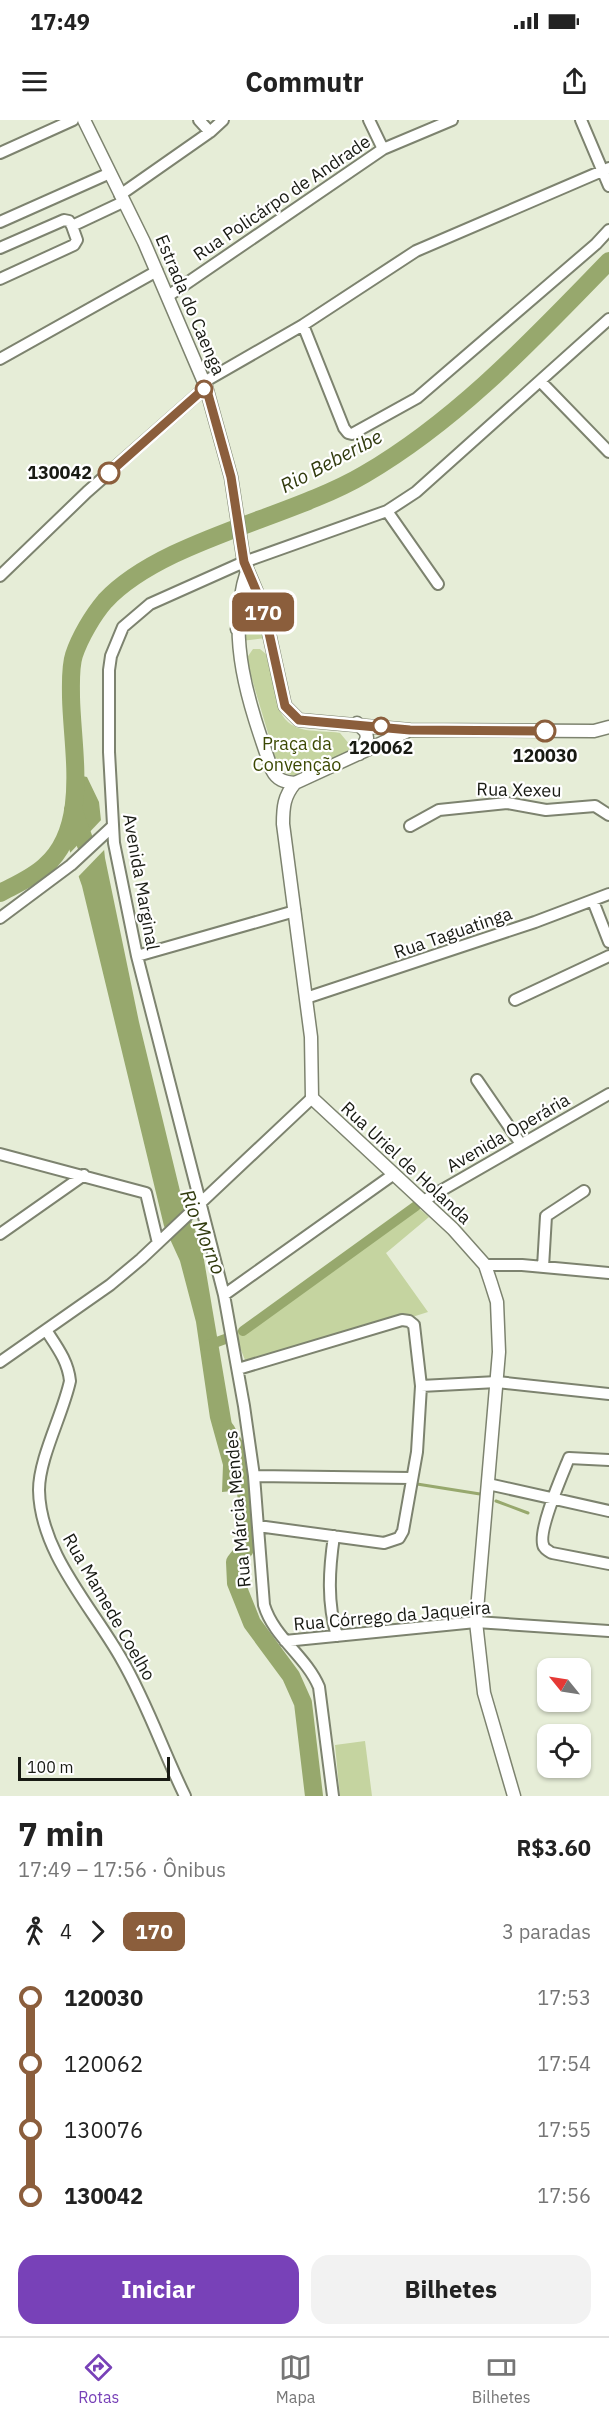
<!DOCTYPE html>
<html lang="pt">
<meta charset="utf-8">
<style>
body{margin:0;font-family:"IBM Plex Sans",sans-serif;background:#f2f2f2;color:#222;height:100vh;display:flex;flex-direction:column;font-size:22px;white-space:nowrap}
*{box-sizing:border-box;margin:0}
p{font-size:20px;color:#767676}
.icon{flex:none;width:33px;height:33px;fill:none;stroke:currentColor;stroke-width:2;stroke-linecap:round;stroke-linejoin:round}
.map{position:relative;height:1676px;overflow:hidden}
.panel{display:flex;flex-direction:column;background:#fff;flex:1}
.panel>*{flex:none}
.badge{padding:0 12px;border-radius:9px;font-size:21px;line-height:39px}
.needle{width:39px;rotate:300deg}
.fabs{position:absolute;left:537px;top:1538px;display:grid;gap:12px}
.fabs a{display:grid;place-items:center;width:54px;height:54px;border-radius:12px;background:#fff;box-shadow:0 2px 4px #0004;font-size:30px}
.scale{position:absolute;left:18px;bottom:15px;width:152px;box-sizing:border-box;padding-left:6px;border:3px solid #181a13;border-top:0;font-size:16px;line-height:21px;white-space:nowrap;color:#181a13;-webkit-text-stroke:4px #fff;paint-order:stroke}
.map>.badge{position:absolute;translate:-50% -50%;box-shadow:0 0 0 3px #fff}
.legs{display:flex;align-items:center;gap:9px;height:66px;padding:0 18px;font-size:20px}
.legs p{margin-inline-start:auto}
.headline{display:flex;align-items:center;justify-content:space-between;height:102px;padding:0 18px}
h1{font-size:33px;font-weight:700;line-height:45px}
.action{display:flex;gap:12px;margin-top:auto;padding:12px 18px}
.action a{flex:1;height:69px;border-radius:18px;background:#7841b8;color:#fff;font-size:24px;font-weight:700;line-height:69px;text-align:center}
.action a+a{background:#f2f2f2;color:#222}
ul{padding:0 18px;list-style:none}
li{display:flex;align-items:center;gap:21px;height:66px;font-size:22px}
li i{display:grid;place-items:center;width:9px;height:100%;margin:0 8px;background:currentColor}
li i::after{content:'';width:15px;height:15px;margin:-8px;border:4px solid;border-radius:50%;background:#fff}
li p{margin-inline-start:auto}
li:first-child i{background:linear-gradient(#0000 50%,currentColor 0)}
li:last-child i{background:linear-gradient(currentColor 50%,#0000 0)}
.status{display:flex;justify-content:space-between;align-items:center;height:42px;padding:0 30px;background:#fff;direction:ltr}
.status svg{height:16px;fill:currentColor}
header{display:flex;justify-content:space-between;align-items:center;height:78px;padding:0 18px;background:#fff;font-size:27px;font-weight:700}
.menu{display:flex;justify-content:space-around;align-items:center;height:84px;border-top:2px solid #e0e0e0;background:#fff;font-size:16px;color:#767676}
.menu a{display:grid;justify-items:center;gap:3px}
.menu .current{color:#7841b8}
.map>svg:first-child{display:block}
.green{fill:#c5d4a0}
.water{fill:#97a86d}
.pier{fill:#e6edd7}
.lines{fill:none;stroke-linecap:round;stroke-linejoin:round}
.stream{stroke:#97a86d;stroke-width:3}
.canal{stroke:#97a86d;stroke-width:10}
.river{stroke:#97a86d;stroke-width:18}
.minor-casing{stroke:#7d836f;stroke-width:14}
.major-casing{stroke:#7d836f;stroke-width:15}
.minor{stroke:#fff;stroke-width:10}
.major{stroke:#fff;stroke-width:12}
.line-1-casing{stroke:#fff;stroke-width:14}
.line-1{stroke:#8b5e3c;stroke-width:9}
.stop-1-dot{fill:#fff;stroke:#8b5e3c;stroke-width:3}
.labels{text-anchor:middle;stroke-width:4.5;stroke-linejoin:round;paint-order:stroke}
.street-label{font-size:18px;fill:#181a13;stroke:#fff}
.stop-label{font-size:18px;font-weight:bold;fill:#181a13;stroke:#fff}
.park-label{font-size:18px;fill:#3b4802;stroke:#fff}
.water-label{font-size:20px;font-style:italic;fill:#323c0f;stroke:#fff}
</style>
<div class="status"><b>17:49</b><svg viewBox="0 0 49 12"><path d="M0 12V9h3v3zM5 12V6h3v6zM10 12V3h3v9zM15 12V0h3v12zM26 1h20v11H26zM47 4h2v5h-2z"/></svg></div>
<header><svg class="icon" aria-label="menu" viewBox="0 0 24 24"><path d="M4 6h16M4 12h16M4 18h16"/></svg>Commutr<svg class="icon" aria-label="share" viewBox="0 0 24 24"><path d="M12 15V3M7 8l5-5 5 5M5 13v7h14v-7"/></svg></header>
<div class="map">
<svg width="609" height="1676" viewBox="0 0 609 1676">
<rect width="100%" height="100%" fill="#e6edd7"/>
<path class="green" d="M 249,464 L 265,518 L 241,521 Z
M 253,529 L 260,529 L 266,534 L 280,591 C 292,616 317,609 340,613 L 350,625 L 348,634 L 296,657 L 279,650 L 246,539 Z
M 415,1085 L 429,1097 L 386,1133 L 428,1192 L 409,1198 L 401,1197 L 245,1240 L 234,1213 Z
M 365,1621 L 372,1676 L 340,1676 L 335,1625 Z"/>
<path class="water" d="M 82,656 L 87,657 L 99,682 L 105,738 L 139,902 L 180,1071 L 202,1128 L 243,1370 L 222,1372 L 223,1345 L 210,1298 L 196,1202 L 180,1141 L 164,1106 L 82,766 L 68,726 L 78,704 Z"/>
<path class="pier" d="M 102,699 L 107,727 L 76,759 L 70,733 Z"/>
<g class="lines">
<path class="stream" d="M 417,1364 L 480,1374
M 496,1381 L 528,1393"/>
<path class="canal" d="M 243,1211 L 416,1086
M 206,1226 L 228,1218"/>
<path class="river" d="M 73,689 L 86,725
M 0,773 C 15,765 32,758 45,746 C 90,707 72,630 71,577 C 71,564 70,547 74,535 C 80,517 93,495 105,481 C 162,420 291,398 365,354 C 459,299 534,218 609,141
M 226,1310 L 239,1334 L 240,1358 L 245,1366 L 247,1380 L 245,1429 L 235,1442 L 236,1463 L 252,1503 L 291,1556 L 303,1583 L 314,1676"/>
<g class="minor-casing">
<path id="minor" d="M 199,0 L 210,12 L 223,0
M 369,0 L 383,29
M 581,0 L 609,66
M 0,33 L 73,0
M 120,75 L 210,12
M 0,102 L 110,53
M 0,128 L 64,100 L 69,101 L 72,106
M 0,159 L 74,125 L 77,120 L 72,106 L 123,82
M 168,176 L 383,29 L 452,0
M 303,205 L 344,308 L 348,313 L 352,314 L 417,278 L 596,124 L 609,110
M 0,239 L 157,151
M 204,262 L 303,205 L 416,131 L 609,48
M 541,262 L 609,332
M 387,391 L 438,464
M 0,456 L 87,372 L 206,267
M 410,706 L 439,690 L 507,683 L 546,690 L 595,686 L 609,695
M 593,781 L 609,822
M 0,798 L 71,745 L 113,706
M 137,836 L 295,791
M 306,878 L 535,802 L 609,774
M 515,880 L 609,836
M 477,960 L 521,1024
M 0,1034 L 146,1073 L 158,1123
M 423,1081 L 609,974
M 0,1114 L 84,1055
M 485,1145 L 522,1145 L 609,1153
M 543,1147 L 546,1096 L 584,1071
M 224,1175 L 394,1054
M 46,1210 C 57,1227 68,1241 70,1261 C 63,1294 39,1338 39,1370 C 40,1433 93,1488 122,1540 C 147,1583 163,1631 185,1676
M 0,1242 L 110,1165 L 141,1139 L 312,978
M 238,1249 L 402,1200 L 409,1201 L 414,1205 L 421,1266 L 417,1332 L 403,1411 L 399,1418 L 384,1423 L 258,1406
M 421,1266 L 497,1262 L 609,1274
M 609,1340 L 569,1338 C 563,1353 536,1414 544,1427 C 544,1428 551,1433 552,1433 L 609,1444
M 254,1356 L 411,1358
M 488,1364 L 609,1391
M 334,1416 C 329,1450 327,1483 337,1516
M 285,1521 L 476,1502 L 609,1511
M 333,1676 L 319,1567 C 306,1536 274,1518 264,1485 L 254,1356 L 244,1286 L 224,1175 L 137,836 L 114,723 L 109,632 L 109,550 L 111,536 L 123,507 L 150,484 L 244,442 L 387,391 L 416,372 L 609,199"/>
</g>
<g class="major-casing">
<path id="major" d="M 84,0 L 144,122 L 206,267 L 231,357 L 244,442 L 258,475 L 267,504 L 285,586 L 299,600 L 410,610 L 594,611 L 609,607
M 247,451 C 225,518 250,587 272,650 C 277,660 284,662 295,663
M 237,509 L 246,498 L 253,496 L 267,504
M 357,603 L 366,612 L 367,618 L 359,634
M 410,610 L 295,663 C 284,676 283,687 283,704 L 311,917 L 312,978 L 453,1109 L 485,1145 L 491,1163 L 497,1182 L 499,1232 L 476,1502 L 484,1573 L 514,1676"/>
</g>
<use href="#minor" class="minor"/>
<use href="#major" class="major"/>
</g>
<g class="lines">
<g class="line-1-casing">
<path id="line-1" d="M 109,353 L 206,267 L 231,357 L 244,442 L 258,475 L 267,504 L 285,586 L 299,600 L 410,610 L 545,611"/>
</g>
<use href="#line-1" class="line-1"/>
</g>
<g class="stop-1-dot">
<circle cx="204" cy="269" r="8"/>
<circle cx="109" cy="353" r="10"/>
<circle cx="381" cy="606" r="8"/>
<circle cx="545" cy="611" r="10"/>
</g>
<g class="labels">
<g class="street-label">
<text transform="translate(282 78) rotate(-34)" y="6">Rua Policárpo de Andrade</text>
<text transform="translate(190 185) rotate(67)" y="6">Estrada do Caenga</text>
<text transform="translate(519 670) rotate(1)" y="6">Rua Xexeu</text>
<text transform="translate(141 762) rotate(80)" y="6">Avenida Marginal</text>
<text transform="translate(453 813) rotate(-19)" y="6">Rua Taguatinga</text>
<text transform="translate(508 1013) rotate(-30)" y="6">Avenida Operária</text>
<text transform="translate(406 1043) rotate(43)" y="6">Rua Uriel de Holanda</text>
<text transform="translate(238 1389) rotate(-95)" y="6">Rua Márcia Mendes</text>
<text transform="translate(109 1487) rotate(60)" y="6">Rua Mamede Coelho</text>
<text transform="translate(392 1496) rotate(-5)" y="6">Rua Córrego da Jaqueira</text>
</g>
<g class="stop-label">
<text x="92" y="359" text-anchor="end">130042</text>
<text x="381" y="634">120062</text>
<text x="545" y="642">120030</text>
</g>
<g class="park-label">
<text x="297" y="630">Praça da<tspan x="297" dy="21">Convenção</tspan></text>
</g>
<g class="water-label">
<text transform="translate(331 341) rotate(-28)" y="7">Rio Beberibe</text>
<text transform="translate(203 1112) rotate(68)" y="7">Rio Morno</text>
</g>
</g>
</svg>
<div class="fabs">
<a><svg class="needle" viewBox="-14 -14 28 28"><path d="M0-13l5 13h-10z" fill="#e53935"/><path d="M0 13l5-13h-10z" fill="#767676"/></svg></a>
<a><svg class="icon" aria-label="locate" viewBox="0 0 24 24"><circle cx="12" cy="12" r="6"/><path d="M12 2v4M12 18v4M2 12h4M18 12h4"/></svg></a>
</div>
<div class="scale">100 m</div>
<b class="badge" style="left:263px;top:492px;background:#8b5e3c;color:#fff">170</b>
</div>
<section class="panel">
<div class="headline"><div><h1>7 min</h1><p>17:49 – 17:56 · Ônibus</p></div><b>R$3.60</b></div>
<div class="legs"><svg class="icon" aria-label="walk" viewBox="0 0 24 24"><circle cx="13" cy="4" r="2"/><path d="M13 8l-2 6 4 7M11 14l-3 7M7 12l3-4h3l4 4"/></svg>4<svg class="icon" aria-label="forward" viewBox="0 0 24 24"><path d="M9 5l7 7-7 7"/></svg><b class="badge" style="background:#8b5e3c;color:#fff">170</b><p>3 paradas</p></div>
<ul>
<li><i style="color:#8b5e3c"></i><b>120030</b><p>17:53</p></li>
<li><i style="color:#8b5e3c"></i><span>120062</span><p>17:54</p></li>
<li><i style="color:#8b5e3c"></i><span>130076</span><p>17:55</p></li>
<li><i style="color:#8b5e3c"></i><b>130042</b><p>17:56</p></li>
</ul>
<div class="action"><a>Iniciar</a><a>Bilhetes</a></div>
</section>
<nav class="menu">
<a class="current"><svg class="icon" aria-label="directions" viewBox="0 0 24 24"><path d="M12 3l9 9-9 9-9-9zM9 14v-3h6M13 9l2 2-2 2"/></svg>Rotas</a>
<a><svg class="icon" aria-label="map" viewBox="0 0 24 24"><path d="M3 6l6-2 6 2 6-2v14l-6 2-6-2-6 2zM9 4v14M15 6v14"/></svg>Mapa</a>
<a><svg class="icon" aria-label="tickets" viewBox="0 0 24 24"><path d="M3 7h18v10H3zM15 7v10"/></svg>Bilhetes</a>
</nav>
